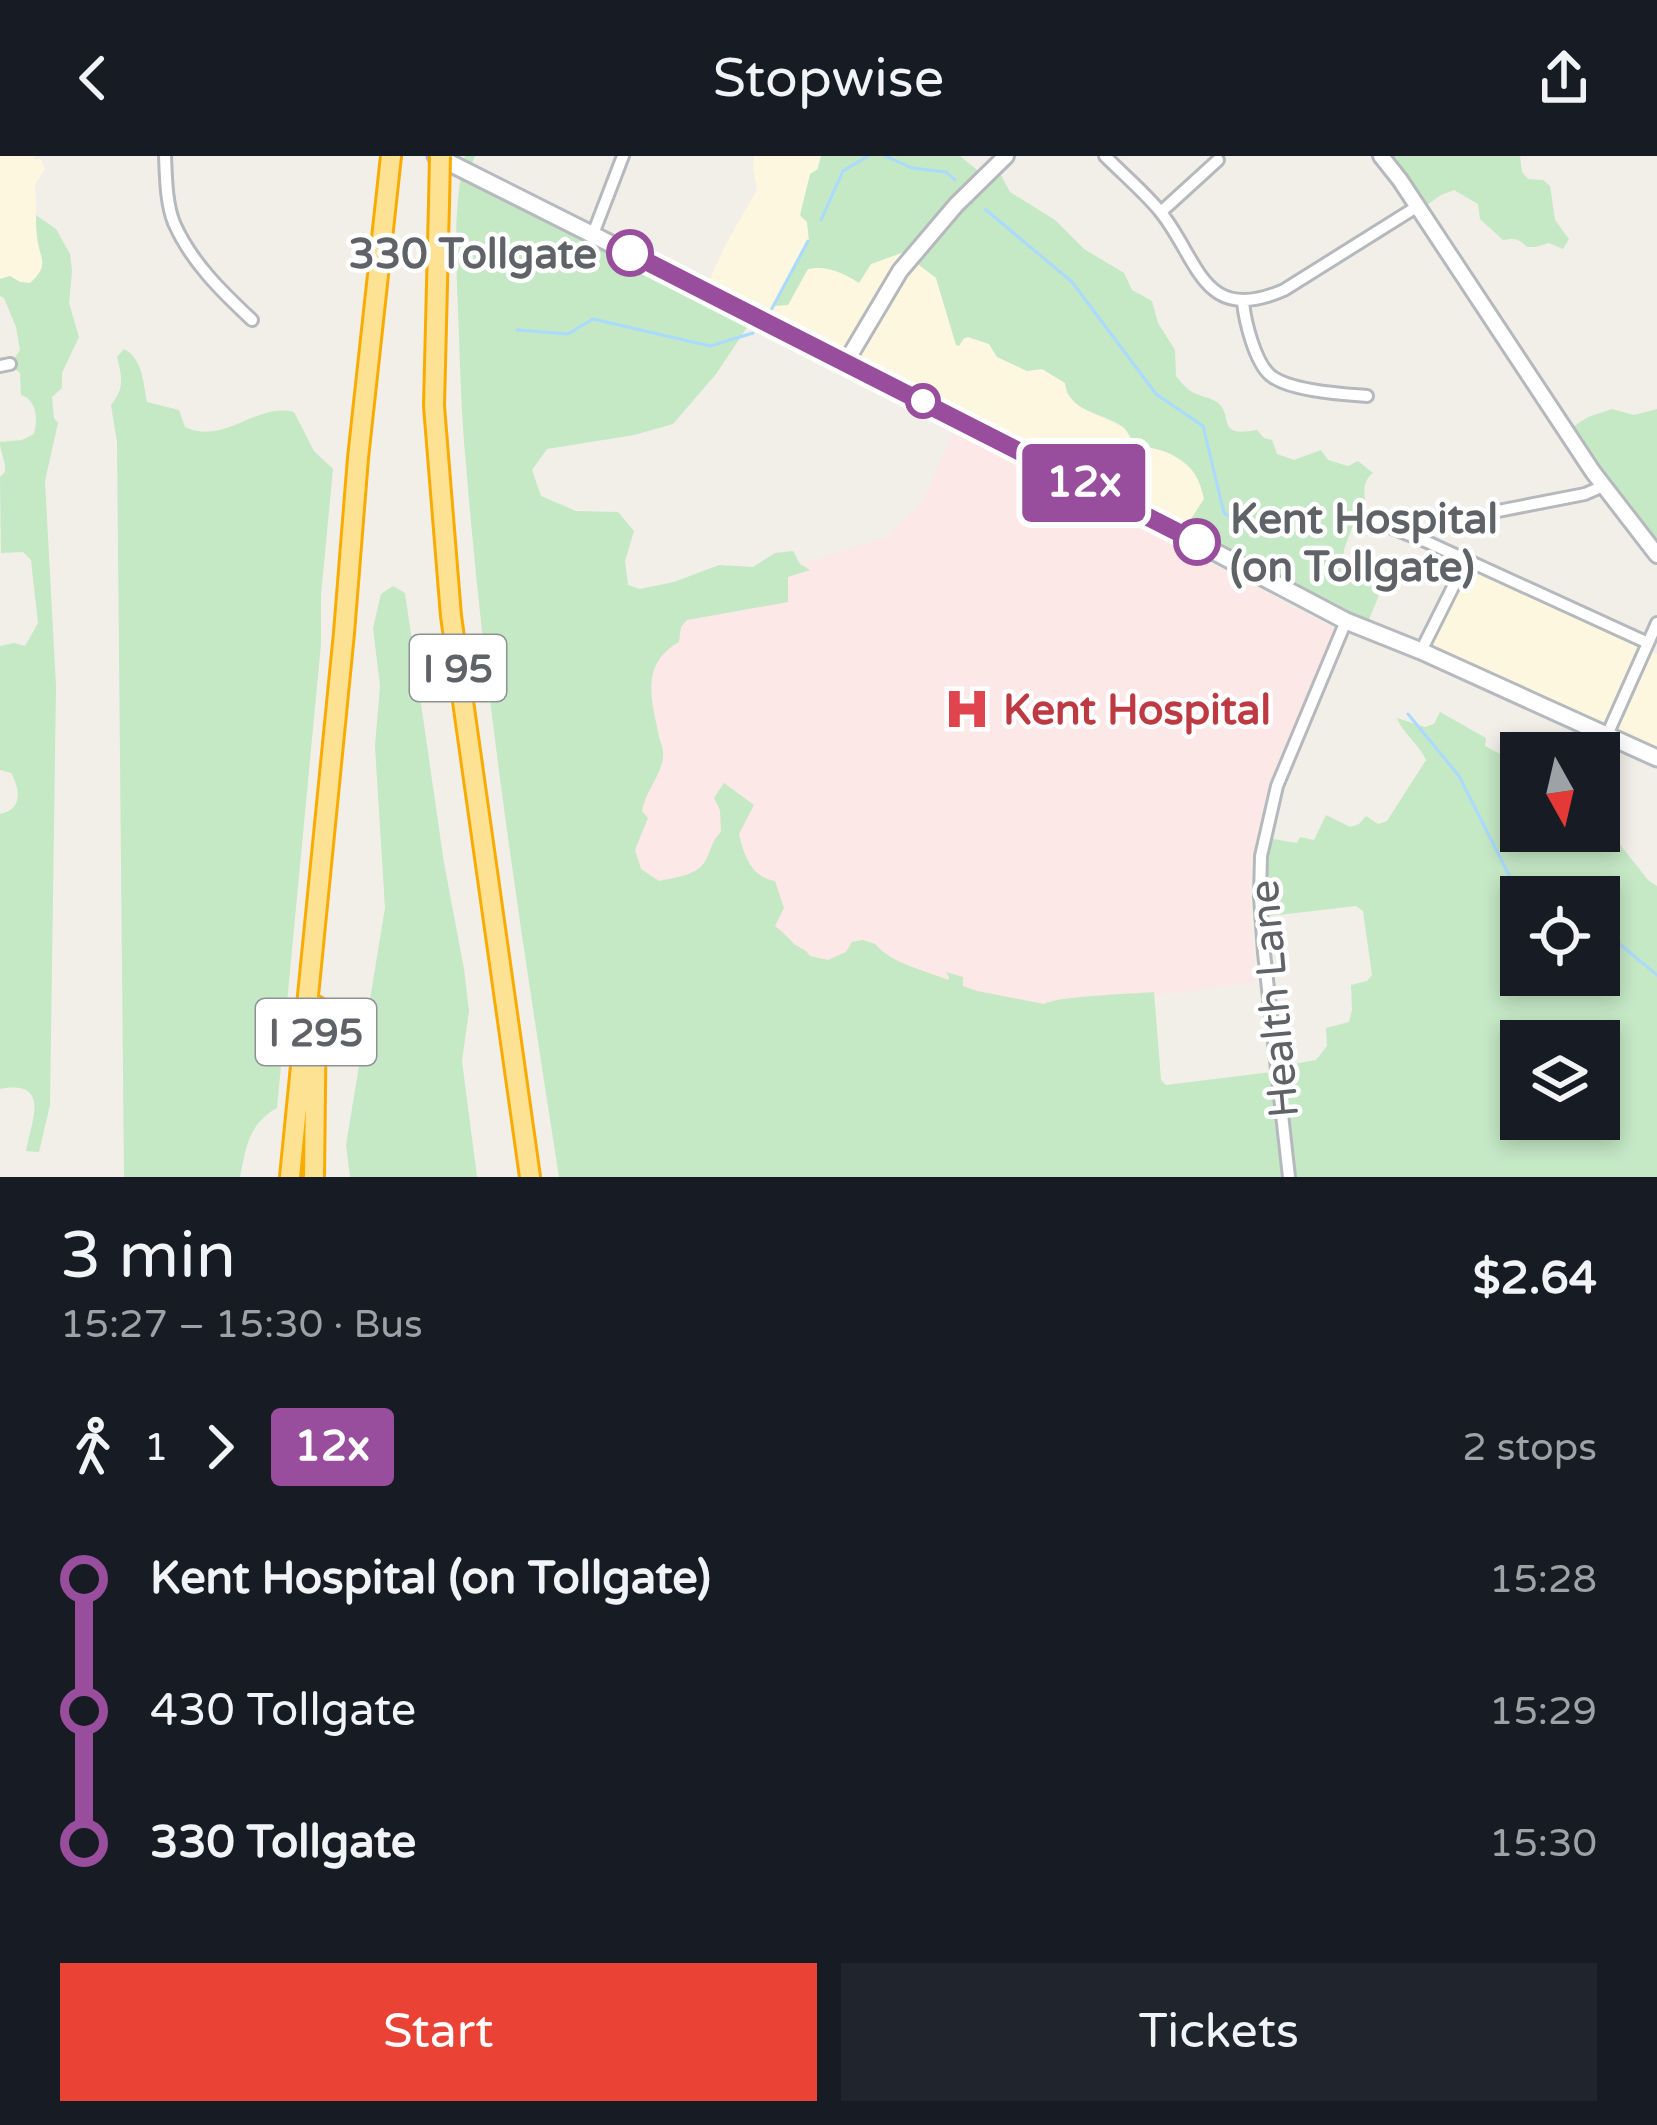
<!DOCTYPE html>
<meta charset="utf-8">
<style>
body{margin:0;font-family:"Varela Round",sans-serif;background:#20242c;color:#f1f3f6;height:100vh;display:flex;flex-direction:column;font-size:45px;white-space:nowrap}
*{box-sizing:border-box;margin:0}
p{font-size:39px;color:#9ea1a6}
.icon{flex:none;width:66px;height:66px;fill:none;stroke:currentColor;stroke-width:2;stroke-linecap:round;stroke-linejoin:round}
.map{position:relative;height:1021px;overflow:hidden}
.details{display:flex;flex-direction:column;background:#171b24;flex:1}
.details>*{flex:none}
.badge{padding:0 24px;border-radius:9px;font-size:42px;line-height:78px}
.needle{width:78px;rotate:172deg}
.fabs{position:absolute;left:1500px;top:576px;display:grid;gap:24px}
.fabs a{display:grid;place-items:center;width:120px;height:120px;border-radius:0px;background:#171b24;box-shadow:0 6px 18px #0003;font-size:60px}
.map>.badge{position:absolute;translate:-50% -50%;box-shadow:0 0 0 6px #fff}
.legs{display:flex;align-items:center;gap:18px;height:132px;padding:0 60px;font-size:39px}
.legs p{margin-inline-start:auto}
.overview{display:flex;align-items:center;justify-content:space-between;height:204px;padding:0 60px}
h1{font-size:66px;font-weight:600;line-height:90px}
.action{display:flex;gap:24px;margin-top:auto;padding:24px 60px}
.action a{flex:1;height:138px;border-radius:0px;background:#ea4335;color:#fff;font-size:48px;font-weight:600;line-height:138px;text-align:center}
.action a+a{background:#20242c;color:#f1f3f6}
ul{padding:0 60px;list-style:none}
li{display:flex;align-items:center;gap:42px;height:132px;font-size:45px}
li i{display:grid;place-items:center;width:18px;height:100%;margin:0 15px;background:currentColor}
li i::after{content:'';width:30px;height:30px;margin:-15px;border:9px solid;border-radius:50%;background:#171b24}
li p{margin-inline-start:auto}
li:first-child i{background:linear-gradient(#0000 50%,currentColor 0)}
li:last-child i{background:linear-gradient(currentColor 50%,#0000 0)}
header{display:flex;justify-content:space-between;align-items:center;height:156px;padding:0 60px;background:#171b24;font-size:54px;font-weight:600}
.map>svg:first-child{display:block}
.commercial{fill:#fef7e0}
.medical{fill:#fce8e6}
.green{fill:#c5e8c5;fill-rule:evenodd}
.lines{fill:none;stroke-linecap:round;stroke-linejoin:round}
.stream{stroke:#aadaff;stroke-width:3}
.minor-casing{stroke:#b5b8bc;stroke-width:16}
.tertiary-casing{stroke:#b5b8bc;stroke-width:20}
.secondary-casing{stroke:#b6babf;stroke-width:21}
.motorway-casing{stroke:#f9ab00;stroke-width:24}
.minor{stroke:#fff;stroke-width:10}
.tertiary{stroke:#fff;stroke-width:14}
.secondary{stroke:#fff;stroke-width:15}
.motorway{stroke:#fde293;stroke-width:18}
.motorway-bridge-casing{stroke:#f9ab00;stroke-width:24;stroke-linecap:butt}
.motorway-bridge{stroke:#fde293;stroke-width:18}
.line-1-casing{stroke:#fff;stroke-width:27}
.line-1{stroke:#994d9d;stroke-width:18}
.stop-1-dot{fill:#fff;stroke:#994d9d;stroke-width:6}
.labels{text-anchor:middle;stroke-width:9;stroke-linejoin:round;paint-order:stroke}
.shield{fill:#fff;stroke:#8f9295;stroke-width:3}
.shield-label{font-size:39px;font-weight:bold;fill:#5f6368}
.stop-label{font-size:42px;font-weight:bold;fill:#5f6368;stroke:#fff;text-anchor:end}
.health-label{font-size:42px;font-weight:bold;fill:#be3a42;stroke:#fff;text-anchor:start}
.street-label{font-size:42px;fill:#5f6368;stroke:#fff}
</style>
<header><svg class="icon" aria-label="back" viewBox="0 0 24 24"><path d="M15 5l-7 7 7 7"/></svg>Stopwise<svg class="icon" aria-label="share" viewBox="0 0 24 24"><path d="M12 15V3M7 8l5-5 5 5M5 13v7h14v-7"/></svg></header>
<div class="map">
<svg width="1657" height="1021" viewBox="0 0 1657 1021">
<rect width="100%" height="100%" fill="#f1efe8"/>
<path class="commercial" d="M 0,0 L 34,0 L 34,3 L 41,3 L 45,13 L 35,28 L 37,82 L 44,108 L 40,118 L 31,127 L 20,126 L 10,120 L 0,123 Z
M 754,0 L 821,0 L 800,61 L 807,66 L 809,84 L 775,148 L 787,149 L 808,113 L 819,111 L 846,118 L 917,91 L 910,102 L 936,122 L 956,189 L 968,181 L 989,188 L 997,201 L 1027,215 L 1042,213 L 1065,227 L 1066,237 L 1080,251 L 1124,272 L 1136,287 L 1169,297 L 1196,316 L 1201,323 L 1204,343 L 1183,375 L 705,134 L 727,86 L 757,34 L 753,12 Z
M 1471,399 L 1646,483 L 1645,493 L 1657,498 L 1657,603 L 1424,493 L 1464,401 Z"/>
<path class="medical" d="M 954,274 L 1342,476 L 1280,597 L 1251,707 L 1250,758 L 1256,825 L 1032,858 L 875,836 L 664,731 L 622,695 L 635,509 L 686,444 L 888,381 L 923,345 Z"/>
<path class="green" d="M 465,0 L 475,0 L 469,14 L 754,161 L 716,218 L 673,268 L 634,279 L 547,293 L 532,314 L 541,340 L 576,355 L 618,356 L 634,375 L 625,405 L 628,429 L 640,433 L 674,426 L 719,409 L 753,411 L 775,397 L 793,395 L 800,408 L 810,414 L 788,421 L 788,446 L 687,464 L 681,471 L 679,486 C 639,509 652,544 659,581 C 661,588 664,594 663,601 C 662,618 645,636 642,655 L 648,662 L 635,694 L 641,713 L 659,725 C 676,721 697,720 706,704 C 712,692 711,686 721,676 L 720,654 L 714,642 L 724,627 L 754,649 L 739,678 C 744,699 751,721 775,725 L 784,752 L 775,770 C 782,775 788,782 794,788 C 801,793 805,792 810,800 L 828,804 L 846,796 L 852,786 L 863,784 L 875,788 C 894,809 922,813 948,824 L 949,821 L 946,816 L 963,821 L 963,830 L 977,835 L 1044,848 C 1058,840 1131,838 1154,836 L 1161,924 L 1166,929 L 1273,916 L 1277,911 L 1316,904 L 1327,890 L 1326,872 L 1349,866 L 1352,854 L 1351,829 L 1367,825 L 1372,819 L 1363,755 L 1356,750 L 1261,761 L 1267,682 L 1297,687 L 1300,681 L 1314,684 L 1326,659 L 1350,671 L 1359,668 L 1366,660 L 1378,668 L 1387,665 L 1426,604 C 1419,588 1403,578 1397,562 L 1425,571 L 1434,568 L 1440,556 L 1486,582 L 1485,590 L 1521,609 L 1521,675 L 1599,675 L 1599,662 L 1648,724 L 1657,730 L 1657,1021 L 559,1021 C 522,784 485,547 466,308 C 461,257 460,205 458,154 C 456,102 453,51 465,0 ZM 1521,741 L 1599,741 L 1599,819 L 1521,819 ZM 1521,885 L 1599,885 L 1599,963 L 1521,963 Z
M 821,0 L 960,0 L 981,17 L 994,6 L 1010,36 L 1055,64 L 1084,93 L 1124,117 L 1132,134 L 1152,145 L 1158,167 L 1175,194 L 1176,220 C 1180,225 1184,230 1189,234 C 1197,240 1209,241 1217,246 C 1235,260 1214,282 1257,274 L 1264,282 L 1272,284 L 1277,298 L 1294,304 L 1321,294 L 1328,304 L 1348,310 L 1358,305 L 1373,317 C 1360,327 1365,342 1367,356 C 1349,371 1354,369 1346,388 C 1335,416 1359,426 1382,432 L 1368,466 L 1183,375 L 1204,343 C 1199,318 1188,304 1163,295 C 1155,292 1142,291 1135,286 C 1130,283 1128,275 1123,271 C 1103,256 1069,257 1065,227 L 1042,213 L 1027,215 L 997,201 L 989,188 L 968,181 L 964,182 L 959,190 L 956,189 L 936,122 L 910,102 L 915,92 L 871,108 L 859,127 C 844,117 827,109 808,113 L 788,149 L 774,150 L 809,84 L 807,66 L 800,59 L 810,18 L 818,13 Z
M 1381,0 L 1520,0 L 1522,16 L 1528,23 L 1543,24 L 1550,30 L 1555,64 L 1569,83 L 1563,93 L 1549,87 L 1535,91 L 1527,91 C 1519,82 1513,82 1503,84 L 1480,63 L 1478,48 L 1454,34 L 1441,39 L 1420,54 Z
M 36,59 L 56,73 L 70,98 L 72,115 L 69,147 L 79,181 L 62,217 L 62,232 L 52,241 L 54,262 L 58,267 L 45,325 L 56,530 L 50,949 L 39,996 L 26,995 C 31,966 52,923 0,933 L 0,658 C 22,654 21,634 11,617 L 0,614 L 0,490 L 14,487 L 25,490 L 38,467 L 31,404 L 23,396 L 1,397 L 0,321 L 5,316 C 6,304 0,297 0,286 L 22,284 L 34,278 C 38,263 37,244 21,239 L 20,217 L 10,209 L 20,194 L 16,171 L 4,142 L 0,140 L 0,123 L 10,120 L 20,126 L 30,127 C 51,108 39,103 37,80 C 36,73 36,66 36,59 Z
M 124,193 C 143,203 143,226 147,246 L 179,254 L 185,271 C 225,290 256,246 294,256 L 314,295 L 333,313 L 321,439 L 321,488 L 277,952 C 248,968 246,992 240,1021 L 124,1021 L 117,286 L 111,249 C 125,232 122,221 117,201 Z
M 1612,253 L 1634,259 L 1657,253 L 1657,400 L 1571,272 L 1588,261 Z
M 393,430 L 405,437 L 444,707 L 464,813 L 469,855 L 462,905 L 477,1021 L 350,1021 L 346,989 L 385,752 L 375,590 L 380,530 L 373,472 L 381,438 Z"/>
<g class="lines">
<path class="stream" d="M 885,0 L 912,12 L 946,16 L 955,24
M 985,53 L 1072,126 L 1156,238 L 1203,270 L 1224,357 L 1257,379
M 821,64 L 843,15 L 868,0
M 770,156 L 808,85
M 517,174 L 568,178 L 593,163 L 710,190 L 753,177
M 1408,558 L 1459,620 L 1517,735 L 1528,741
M 1599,777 L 1616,785 L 1657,819"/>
<g class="minor-casing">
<path id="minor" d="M 165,0 C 166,21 166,47 174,67 C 191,106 222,136 252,164
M 1105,0 C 1123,18 1143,35 1159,54 C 1199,102 1201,170 1284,134 L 1418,50
M 1161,56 L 1218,4
M 593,78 L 623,0
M 1243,146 C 1245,166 1255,206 1270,219 C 1289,235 1342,238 1367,240
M 0,210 L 10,208
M 1498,355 L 1585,338 L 1603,330
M 1367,362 L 1425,385 L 1648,487
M 1421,495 L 1466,405
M 1607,579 L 1657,467
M 1289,1021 L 1264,797 L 1260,741 L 1261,700 L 1277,630 L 1346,465"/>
</g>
<g class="tertiary-casing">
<path id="tertiary" d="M 1381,0 L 1400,24 L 1593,316 L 1657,399
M 846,206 L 900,115 L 956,49 L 1006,0"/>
</g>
<g class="secondary-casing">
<path id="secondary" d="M 436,0 L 1027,297 L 1346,465 L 1421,495 L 1657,602"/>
</g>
<g class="motorway-casing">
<path id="motorway" d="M 439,47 L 434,250 L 451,460 L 530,1021
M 290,1021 L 344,477 L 358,302 L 391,0
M 314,1021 L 316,850"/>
</g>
<use href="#minor" class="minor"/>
<use href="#tertiary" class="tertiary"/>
<use href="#secondary" class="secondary"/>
<use href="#motorway" class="motorway"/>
<g class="motorway-bridge-casing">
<path id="motorway-bridge" d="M 439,47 L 440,0"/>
</g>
<use href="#motorway-bridge" class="motorway-bridge"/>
</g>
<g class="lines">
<g class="line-1-casing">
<path id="line-1" d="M 630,97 L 1197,386"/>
</g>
<use href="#line-1" class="line-1"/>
</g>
<defs>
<g id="hospital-bare" transform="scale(3.6)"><path d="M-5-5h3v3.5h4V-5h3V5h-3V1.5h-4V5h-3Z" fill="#e0444e" stroke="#fff" stroke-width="2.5" paint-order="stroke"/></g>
</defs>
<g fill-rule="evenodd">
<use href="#hospital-bare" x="967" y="553"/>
</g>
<g class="stop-1-dot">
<circle cx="630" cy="97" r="21"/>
<circle cx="923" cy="245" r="15"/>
<circle cx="1197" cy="386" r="21"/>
</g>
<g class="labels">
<g class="shield">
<rect x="410" y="479" width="96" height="66" rx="9"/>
<rect x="256" y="843" width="120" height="66" rx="9"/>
</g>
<g class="shield-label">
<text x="458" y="526">I 95</text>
<text x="316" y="890">I 295</text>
</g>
<g class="stop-label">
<text x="597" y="112">330 Tollgate</text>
<text x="1230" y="377" text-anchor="start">Kent Hospital<tspan x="1230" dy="48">(on Tollgate)</tspan></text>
</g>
<g class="health-label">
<text x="1003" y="568">Kent Hospital</text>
</g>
<g class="street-label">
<text transform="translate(1273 843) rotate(-95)" y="15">Health Lane</text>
</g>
</g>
</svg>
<div class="fabs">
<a><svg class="needle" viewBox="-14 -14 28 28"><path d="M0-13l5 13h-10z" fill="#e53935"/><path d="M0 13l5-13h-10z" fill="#9ea1a6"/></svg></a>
<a><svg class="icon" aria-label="locate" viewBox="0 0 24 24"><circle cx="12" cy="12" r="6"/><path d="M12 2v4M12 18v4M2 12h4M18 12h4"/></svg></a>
<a><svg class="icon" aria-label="layers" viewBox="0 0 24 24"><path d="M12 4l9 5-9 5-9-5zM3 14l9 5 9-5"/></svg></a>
</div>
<b class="badge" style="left:1084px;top:327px;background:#994d9d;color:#fff">12x</b>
</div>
<section class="details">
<div class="overview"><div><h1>3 min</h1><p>15:27 – 15:30 · Bus</p></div><b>$2.64</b></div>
<div class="legs"><svg class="icon" aria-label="walk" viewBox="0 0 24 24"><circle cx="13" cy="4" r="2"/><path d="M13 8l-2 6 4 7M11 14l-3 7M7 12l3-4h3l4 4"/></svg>1<svg class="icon" aria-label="forward" viewBox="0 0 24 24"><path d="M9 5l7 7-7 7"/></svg><b class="badge" style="background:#994d9d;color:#fff">12x</b><p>2 stops</p></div>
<ul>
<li><i style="color:#994d9d"></i><b>Kent Hospital (on Tollgate)</b><p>15:28</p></li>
<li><i style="color:#994d9d"></i><span>430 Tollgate</span><p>15:29</p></li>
<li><i style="color:#994d9d"></i><b>330 Tollgate</b><p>15:30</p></li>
</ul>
<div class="action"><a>Start</a><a>Tickets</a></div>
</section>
